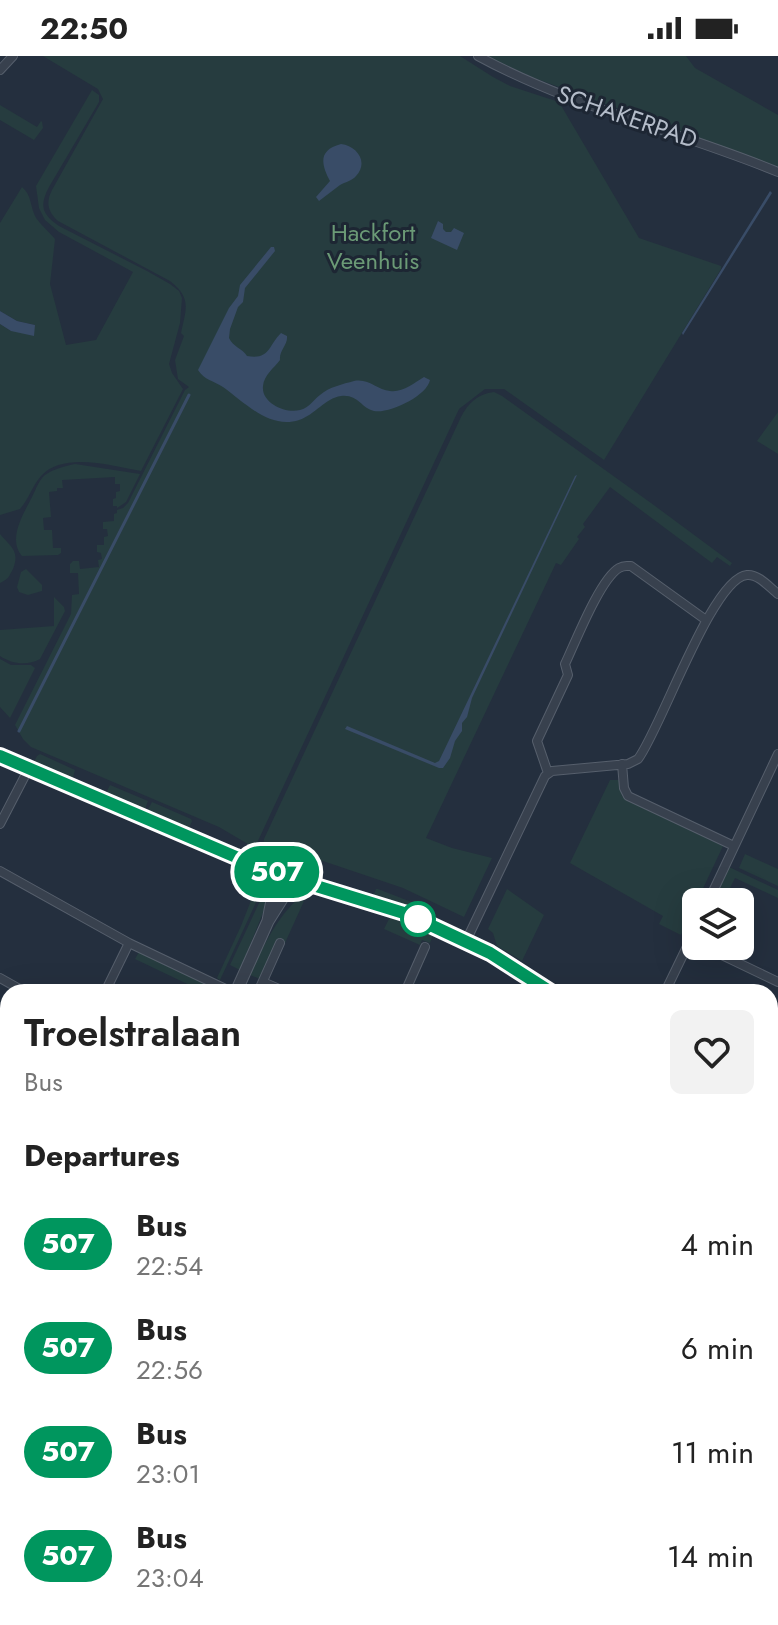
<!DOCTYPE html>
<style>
body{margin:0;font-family:Jost,sans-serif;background:#f2f2f2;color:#222;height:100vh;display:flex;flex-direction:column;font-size:30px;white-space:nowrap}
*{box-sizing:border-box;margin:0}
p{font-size:26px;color:#767676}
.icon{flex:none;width:44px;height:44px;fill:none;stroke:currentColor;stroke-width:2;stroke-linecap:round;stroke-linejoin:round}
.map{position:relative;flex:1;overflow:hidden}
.sheet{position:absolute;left:0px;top:928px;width:778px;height:642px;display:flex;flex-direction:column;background:#fff;border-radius:24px 24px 0 0;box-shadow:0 8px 32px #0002}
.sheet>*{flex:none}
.badge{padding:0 16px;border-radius:26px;font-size:28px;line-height:52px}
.fabs{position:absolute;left:682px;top:832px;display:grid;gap:16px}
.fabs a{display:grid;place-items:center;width:72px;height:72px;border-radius:12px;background:#fff;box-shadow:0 8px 32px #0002;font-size:40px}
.map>.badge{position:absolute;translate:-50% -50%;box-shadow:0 0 0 4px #fff}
h2{padding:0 24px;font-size:30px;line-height:72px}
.round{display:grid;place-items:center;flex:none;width:84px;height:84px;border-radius:12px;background:#f2f2f2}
.head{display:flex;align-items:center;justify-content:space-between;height:136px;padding:0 24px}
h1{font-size:38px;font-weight:600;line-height:60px}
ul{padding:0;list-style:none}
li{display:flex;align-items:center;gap:24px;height:104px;padding:0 24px}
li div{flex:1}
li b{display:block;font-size:30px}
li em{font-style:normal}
li .badge{min-width:88px;font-weight:700;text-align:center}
.status{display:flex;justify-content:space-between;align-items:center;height:56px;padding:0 40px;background:#fff;direction:ltr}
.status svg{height:22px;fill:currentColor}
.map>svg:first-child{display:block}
.green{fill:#263c3f}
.water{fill:#394c67}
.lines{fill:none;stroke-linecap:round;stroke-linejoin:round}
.stream{stroke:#394c67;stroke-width:3}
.minor-casing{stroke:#565f6c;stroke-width:10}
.tertiary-casing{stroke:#565f6c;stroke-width:13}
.secondary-casing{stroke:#565f6c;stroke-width:14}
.minor{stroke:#38414e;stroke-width:8}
.tertiary{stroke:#38414e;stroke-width:11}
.secondary{stroke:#465061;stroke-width:12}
.line-casing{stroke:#fff;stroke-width:18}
.line{stroke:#00965e;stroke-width:12}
.stop-dot{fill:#fff;stroke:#00965e;stroke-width:4}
.labels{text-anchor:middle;stroke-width:6;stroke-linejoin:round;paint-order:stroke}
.street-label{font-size:24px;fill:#b4bcc9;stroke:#1d2633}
.park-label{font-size:24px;fill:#6b9a76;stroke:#1d2633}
</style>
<div class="status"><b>22:50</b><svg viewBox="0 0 49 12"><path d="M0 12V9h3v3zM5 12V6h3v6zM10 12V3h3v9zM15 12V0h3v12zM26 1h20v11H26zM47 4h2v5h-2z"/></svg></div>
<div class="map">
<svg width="778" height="1569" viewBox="0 0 778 1569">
<rect width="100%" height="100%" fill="#242f3e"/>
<path class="green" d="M 43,0 L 460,0 L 493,21 L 510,30 L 559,46 L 639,182 L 721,210 L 721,213 L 604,404 L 504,333 L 485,333 L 459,353 L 257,787 L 253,791 L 219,771 L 31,691 L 23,683 L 15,669 L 71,558 L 72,539 L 79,538 L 78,517 L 70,517 L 70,508 L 73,505 L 79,505 L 80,513 L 99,511 L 98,504 L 102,503 L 101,497 L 97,496 L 97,489 L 104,489 L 104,481 L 108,480 L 107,473 L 103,473 L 103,466 L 114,465 L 114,458 L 117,457 L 117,454 L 123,452 L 128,447 L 185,334 L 189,331 L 178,323 L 175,304 L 184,280 L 181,277 C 186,253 192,242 170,225 L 58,165 C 47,155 46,146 52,134 L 103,43 L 98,33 Z
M 487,0 L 686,0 L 695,12 L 778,59 L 778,111 L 529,20 Z
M 92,34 L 99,39 L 99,46 L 49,131 C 39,150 42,158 59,170 L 147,215 L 170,228 L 179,235 L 182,242 L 180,267 L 169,308 L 172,317 L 183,333 L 141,415 C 113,410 63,395 41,420 C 32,430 29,443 20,453 L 0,459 L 0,268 L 11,275 L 35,269 L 17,265 L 0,255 L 0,167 L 22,131 C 32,139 30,151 36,162 C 41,169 49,176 55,183 L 50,228 L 66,289 L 96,284 L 133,216 L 59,176 L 45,164 L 39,152 L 36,130 Z
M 0,49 L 37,71 L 41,65 L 42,66 L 43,72 L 34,84 L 0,64 Z
M 494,336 L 502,340 L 651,447 L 732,507 L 730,510 L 717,501 L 712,507 L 610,431 L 583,468 L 585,471 L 577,481 L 579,483 L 561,509 L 556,507 L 426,782 L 452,792 L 492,802 L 464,861 L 403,832 L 320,804 L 319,807 L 292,798 L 263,793 L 264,783 L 461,361 C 468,347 478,338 494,336 Z
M 778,356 L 778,398 L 757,385 Z
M 75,408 L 140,418 L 126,446 L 117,452 L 117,450 L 113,450 L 113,443 L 116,442 L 116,436 L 120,435 L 120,428 L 115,428 L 115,421 L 62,424 L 63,432 L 57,432 L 57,435 L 49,436 L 51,461 L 43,462 L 44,474 L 52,474 L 53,492 L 61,492 L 61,497 L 58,499 L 22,500 C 7,483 24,457 32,441 C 36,433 39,424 45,419 C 53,413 66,410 75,408 Z
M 0,478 C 11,491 20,495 13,513 C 9,520 9,523 0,527 Z
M 26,513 L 42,529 L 42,535 L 28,539 L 19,536 L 17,531 L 21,516 Z
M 54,541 L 64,551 L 65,555 L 40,603 C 27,610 12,608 0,600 L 0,574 L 54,570 Z
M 0,603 L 11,609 L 31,609 L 35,612 L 10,662 L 0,651 Z
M 40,698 L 75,714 L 72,725 L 33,708 L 37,700 Z
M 610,724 L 619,724 L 622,740 L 628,745 L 723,790 L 681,879 L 659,868 L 663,860 L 570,807 Z
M 110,729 L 148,745 L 144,756 L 105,739 Z
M 152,746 L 191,763 L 192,765 L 188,775 L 146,757 Z
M 745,798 L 778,813 L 778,830 L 739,812 Z
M 729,811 L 778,834 L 778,842 L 735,822 L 723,846 L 715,843 Z
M 261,819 L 264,820 L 266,825 L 220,924 L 217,922 L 241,870 Z
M 266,832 L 272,834 L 240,914 L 230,909 Z
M 376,833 L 378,833 L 432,854 L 429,860 L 420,856 L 419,858 L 373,841 Z
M 507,833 L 544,859 L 522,905 L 497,890 L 493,877 L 488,873 Z
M 298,843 L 304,845 L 285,887 L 278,883 L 260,923 L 250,919 C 262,893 276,862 298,843 Z
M 390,861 L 433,879 L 430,887 L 422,884 L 420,889 L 384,873 Z
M 139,896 L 215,933 L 214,936 L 204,936 L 135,903 Z
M 8,1377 L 8,1434 L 0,1455 L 0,1393 Z
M 0,1535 L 6,1536 L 4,1554 L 8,1555 L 8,1562 L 63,1562 L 91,1565 L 92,1562 L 114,1563 L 113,1568 L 117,1569 L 23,1569 L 0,1567 Z"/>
<path class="water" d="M 341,88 C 357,90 369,106 356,120 C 352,125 345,126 340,129 C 333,134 326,140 319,145 L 316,141 L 330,125 C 321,108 318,94 341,88 Z
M 770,135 L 772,137 L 683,279 L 682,277 Z
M 438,165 L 443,168 L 443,173 L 446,176 L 451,176 L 454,172 L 464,177 L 457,194 L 431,182 Z
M 271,191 L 274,191 L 275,195 L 245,232 L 243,246 L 238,251 L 230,273 L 229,282 C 233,291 242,292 247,300 C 270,304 268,290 281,277 L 287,280 C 288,289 279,294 280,304 C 274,312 264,319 263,330 C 261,347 286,358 300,354 C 309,352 313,344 320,339 C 329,331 343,328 354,325 C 369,322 377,334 390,335 C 402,337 414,327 424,321 L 430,324 C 427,340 389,358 374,355 C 361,352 358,338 341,340 C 325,342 315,359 299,364 C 270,374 244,346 223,331 C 214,325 204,324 198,314 L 229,252 L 238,240 L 240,229 Z
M 0,255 L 17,265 L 35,269 L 34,280 L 11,275 L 0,268 Z
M 577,419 L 472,642 L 467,661 L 462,667 L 462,675 L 455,685 L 450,702 L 443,712 L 439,712 L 345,673 L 347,670 L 435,707 L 439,705 L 575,420 Z"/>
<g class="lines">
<path class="stream" d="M 19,675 L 189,339"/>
<g class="minor-casing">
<path id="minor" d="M 478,0 C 573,52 679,75 778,116
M 0,14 L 13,0
M 622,708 L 624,732 L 628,740 L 734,790
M 548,717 L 537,685 L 568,619 L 565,608 C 575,587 600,523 619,512 C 624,509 625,510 631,510 L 706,564
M 0,768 L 29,712
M 0,815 L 129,887 L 232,936
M 708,846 L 778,698
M 466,885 L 545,720 L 552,715 L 628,708 L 638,703 C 661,673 712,522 747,519 C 759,518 770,532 778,538
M 703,890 L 778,926
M 0,922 L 25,936
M 263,926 L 286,936
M 105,936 L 129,887
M 258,936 L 280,887
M 405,936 L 425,891
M 665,936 L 696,872
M 0,1027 L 8,1032
M 2,1151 L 8,1138
M 0,1256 C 13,1265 5,1275 0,1286
M 770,1296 L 778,1305
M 770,1398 L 778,1381
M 770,1416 L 778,1420
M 0,1514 L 8,1511
M 198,1562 C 203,1567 210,1567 215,1562
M 511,1562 L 568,1569
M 302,1569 L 303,1562
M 396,1569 L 397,1562
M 423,1569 L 424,1562"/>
</g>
<g class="tertiary-casing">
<path id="tertiary" d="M 236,936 L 268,865 L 290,830 L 293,819 L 290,812 C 275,821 271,848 268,865
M 0,1471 L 8,1448"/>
</g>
<g class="secondary-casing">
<path id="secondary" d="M 0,700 L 236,801 L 338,837 L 392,852 L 424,865 L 505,906 L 551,936
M 770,1148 L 778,1155"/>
</g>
<use href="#minor" class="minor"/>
<use href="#tertiary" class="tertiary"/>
<use href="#secondary" class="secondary"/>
</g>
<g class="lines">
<g class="line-casing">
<path id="line" d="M 0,700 L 236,801 L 313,829 L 407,858 L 490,897 L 551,936"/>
</g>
<use href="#line" class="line"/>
</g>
<circle class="stop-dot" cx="418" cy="863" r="16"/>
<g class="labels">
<g class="street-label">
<text transform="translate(627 61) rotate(19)" y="8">SCHAKERPAD</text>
</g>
<g class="park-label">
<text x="373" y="185">Hackfort<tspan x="373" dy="28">Veenhuis</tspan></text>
</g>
</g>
</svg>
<div class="fabs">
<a><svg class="icon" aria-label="layers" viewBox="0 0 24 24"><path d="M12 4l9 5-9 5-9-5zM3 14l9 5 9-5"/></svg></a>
</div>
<b class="badge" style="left:277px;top:816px;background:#00965e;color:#fff">507</b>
<section class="sheet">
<div class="head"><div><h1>Troelstralaan</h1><p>Bus</p></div><a class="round"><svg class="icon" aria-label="heart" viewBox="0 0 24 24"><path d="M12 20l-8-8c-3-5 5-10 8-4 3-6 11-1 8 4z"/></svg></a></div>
<h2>Departures</h2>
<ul>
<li><span class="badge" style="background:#00965e;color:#fff">507</span><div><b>Bus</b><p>22:54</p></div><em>4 min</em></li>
<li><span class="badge" style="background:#00965e;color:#fff">507</span><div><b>Bus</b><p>22:56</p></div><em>6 min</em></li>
<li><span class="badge" style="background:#00965e;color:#fff">507</span><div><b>Bus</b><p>23:01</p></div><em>11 min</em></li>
<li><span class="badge" style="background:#00965e;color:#fff">507</span><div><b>Bus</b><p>23:04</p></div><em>14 min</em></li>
</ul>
</section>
</div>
